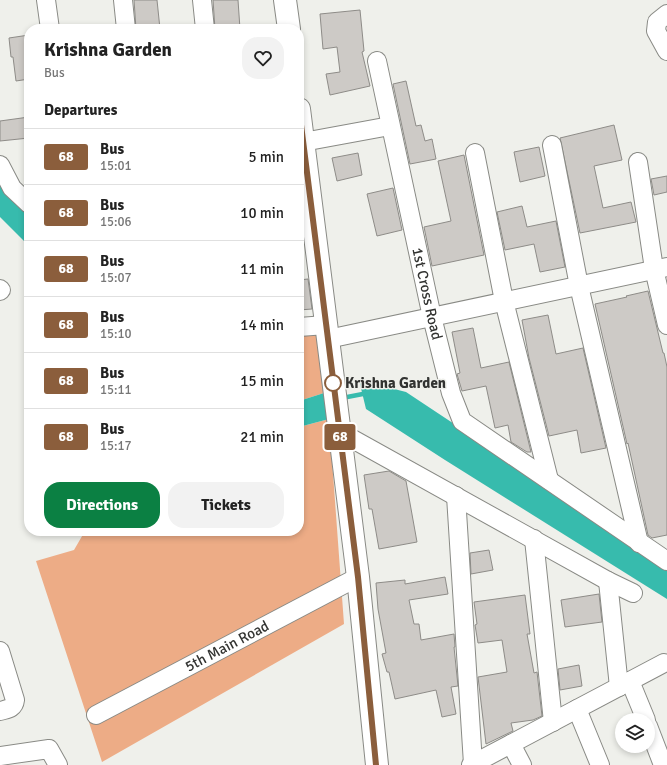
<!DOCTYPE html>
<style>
body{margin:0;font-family:Signika,sans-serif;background:#f2f2f2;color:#222;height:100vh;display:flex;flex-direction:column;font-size:15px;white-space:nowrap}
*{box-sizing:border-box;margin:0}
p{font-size:13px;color:#767676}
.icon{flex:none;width:22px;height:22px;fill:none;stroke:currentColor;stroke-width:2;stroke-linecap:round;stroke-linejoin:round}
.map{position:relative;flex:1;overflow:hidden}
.sheet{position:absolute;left:24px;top:24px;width:280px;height:512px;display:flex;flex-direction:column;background:#fff;border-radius:16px;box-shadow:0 2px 6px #0003}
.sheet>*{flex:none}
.badge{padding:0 8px;border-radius:3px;font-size:14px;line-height:26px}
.fabs{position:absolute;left:615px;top:713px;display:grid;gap:8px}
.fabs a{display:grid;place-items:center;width:40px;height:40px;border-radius:50%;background:#fff;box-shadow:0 2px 6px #0003;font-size:20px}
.map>.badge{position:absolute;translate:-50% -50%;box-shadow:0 0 0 2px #fff}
h2{padding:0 20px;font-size:15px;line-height:36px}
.round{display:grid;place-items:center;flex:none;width:42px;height:42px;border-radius:16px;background:#f2f2f2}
.headline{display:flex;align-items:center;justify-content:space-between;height:68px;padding:0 20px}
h1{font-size:19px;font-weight:700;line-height:30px}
.cta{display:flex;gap:8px;margin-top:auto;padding:8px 20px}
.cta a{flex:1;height:46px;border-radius:16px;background:#0b8043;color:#fff;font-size:16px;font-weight:700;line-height:46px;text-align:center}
.cta a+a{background:#f2f2f2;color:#222}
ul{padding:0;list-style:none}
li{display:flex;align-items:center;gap:12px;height:56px;padding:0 20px;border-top:1px solid #e0e0e0}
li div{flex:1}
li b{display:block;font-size:15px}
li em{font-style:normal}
li .badge{min-width:44px;font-weight:700;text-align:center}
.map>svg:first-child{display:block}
.green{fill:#edac86}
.water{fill:#37bbad}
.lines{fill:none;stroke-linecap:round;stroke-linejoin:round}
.stream{stroke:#37bbad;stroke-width:4.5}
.building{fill:#cdcac6;stroke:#8e8c88}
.street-casing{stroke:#898a85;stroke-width:20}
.secondary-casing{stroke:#898a85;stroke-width:24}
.street{stroke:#fff;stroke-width:18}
.secondary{stroke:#fff;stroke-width:22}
.line-casing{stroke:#fff;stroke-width:9}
.line{stroke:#8b5e3c;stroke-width:6}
.stop-dot{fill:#fff;stroke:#8b5e3c;stroke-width:2}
.labels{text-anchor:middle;stroke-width:3;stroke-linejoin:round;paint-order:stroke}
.street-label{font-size:15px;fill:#323331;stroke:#eff0eb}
.stop-label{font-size:15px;font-weight:bold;fill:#323331;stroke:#eff0eb;text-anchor:start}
</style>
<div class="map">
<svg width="667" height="765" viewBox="0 0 667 765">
<rect width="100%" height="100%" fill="#eff0eb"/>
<path class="green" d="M 320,328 L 324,393 L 299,401 L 299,330 Z
M 329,419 L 344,624 L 102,762 L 36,561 L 74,550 L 85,531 L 299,531 L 299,427 Z"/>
<path class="water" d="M 0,178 L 29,210 L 29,246 L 0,217 Z
M 359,380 L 406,392 L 667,565 L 667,599 L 445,460 L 366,409 Z
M 324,393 L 329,419 L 299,427 L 299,401 Z"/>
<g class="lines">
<path class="stream" d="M 342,398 L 368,393"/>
</g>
<path class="building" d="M 134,0 L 157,0 L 160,29 L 136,29 Z
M 213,0 L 238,0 L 240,29 L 215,29 Z
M 360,10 L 364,51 L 362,52 L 370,86 L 330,95 L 326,74 L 340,72 L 337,47 L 323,49 L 320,14 Z
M 29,35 L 29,79 L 16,81 L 13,57 L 11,57 L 9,38 Z
M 406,81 L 416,126 L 421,125 L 425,141 L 432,139 L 436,159 L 410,164 L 393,84 Z
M 29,117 L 29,138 L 0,141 L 0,121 Z
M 614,125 L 622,160 L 594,166 L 603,208 L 631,202 L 636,222 L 580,233 L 560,138 Z
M 539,147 L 545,176 L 520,182 L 514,152 Z
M 358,153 L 362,175 L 337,181 L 332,158 Z
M 464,155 L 484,255 L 432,266 L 424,227 L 451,221 L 438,161 Z
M 667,176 L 667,192 L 654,195 L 651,179 Z
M 393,188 L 402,230 L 377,236 L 367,194 Z
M 522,206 L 527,227 L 556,221 L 565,267 L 540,272 L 534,244 L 505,250 L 497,212 Z
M 308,279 L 312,309 L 299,310 L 299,280 Z
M 648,291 L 663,353 L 664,353 L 667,367 L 667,535 L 652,538 L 648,535 L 628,443 L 627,444 L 595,304 L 627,297 L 626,296 Z
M 548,315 L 556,354 L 583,348 L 606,448 L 581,453 L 577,430 L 549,436 L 529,358 L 522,320 Z
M 473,328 L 481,368 L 509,362 L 531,452 L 527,452 L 511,442 L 508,425 L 495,428 L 486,386 L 462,391 L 457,374 L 460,373 L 452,332 Z
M 389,471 L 406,481 L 417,542 L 379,549 L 372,509 L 369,509 L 364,475 Z
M 489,550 L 493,570 L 471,574 L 470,553 Z
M 445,577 L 448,594 L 409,600 L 414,624 L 419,624 L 421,640 L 454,634 L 455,647 L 454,647 L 458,686 L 451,687 L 456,714 L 442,717 L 436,690 L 395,699 L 389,672 L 387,672 L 382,654 L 386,653 L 378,609 L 376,583 L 405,580 L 405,584 Z
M 599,594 L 602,622 L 565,627 L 561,600 Z
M 525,595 L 530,634 L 527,634 L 534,673 L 537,672 L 542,716 L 533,720 L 511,723 L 513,731 L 486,744 L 478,677 L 507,672 L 502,640 L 478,643 L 475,625 L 477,624 L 474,602 Z
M 579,665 L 582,686 L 560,690 L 558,669 Z"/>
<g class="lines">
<g class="street-casing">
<g id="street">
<path d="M 46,0 L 50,29"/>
<path d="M 123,0 L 126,29"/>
<path d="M 202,0 L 205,29"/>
<path d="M 667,14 L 657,22 L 656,31 L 667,51"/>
<path id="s1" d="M 377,61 L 432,317 L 451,393 L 462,421 L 667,561"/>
<path d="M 303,142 L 390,126"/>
<path d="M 552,145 L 579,286 L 639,543"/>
<path d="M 475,153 L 504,301 L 549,480"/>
<path d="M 638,162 L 654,269 L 667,325"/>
<path d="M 0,165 L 12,188 L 29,204"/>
<path d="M 0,289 L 1,290 L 0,291"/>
<path d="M 299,327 L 326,325"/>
<path d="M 328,339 L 667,267"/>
<path d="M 340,432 L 608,581 L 633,593"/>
<path d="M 456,496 L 473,764"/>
<path d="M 534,539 L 553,722"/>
<path d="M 608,581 L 619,687"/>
<path d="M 0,651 L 15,700 C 14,709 7,709 0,711"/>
<path d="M 630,681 L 646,720"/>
<path d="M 577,709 L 600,765"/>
<path id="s2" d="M 96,715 L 358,577"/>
<path d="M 648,726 L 663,765"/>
<path d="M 511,744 L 522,765"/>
<path d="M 0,756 L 49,749 L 58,765"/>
<path d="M 471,765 L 664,663"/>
</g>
</g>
<g class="secondary-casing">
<path id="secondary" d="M 285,0 L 289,29
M 299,109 L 358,577 L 377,765"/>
</g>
<use href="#street" class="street"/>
<use href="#secondary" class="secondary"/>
</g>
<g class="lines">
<g class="line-casing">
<path id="line" d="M 299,109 L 358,577 L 376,765"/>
</g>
<use href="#line" class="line"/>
</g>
<circle class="stop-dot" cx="333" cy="383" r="8"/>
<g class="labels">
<g class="street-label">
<text dy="5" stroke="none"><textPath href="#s1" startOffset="238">1st Cross Road</textPath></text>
<text dy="5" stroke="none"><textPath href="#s2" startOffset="148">5th Main Road</textPath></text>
</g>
<g class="stop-label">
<text x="345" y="388">Krishna Garden</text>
</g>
</g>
</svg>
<div class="fabs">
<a><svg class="icon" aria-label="layers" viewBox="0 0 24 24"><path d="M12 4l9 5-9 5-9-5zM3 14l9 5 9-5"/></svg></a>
</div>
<b class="badge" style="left:340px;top:437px;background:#8b5e3c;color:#fff">68</b>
<section class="sheet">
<div class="headline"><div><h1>Krishna Garden</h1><p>Bus</p></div><a class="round"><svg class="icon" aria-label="heart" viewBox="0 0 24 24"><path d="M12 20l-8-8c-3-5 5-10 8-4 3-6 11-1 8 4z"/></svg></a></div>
<h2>Departures</h2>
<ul>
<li><span class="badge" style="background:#8b5e3c;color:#fff">68</span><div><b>Bus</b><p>15:01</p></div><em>5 min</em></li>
<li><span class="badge" style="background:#8b5e3c;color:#fff">68</span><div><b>Bus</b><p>15:06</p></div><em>10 min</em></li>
<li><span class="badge" style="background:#8b5e3c;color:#fff">68</span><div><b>Bus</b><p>15:07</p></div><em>11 min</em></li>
<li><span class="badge" style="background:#8b5e3c;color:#fff">68</span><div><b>Bus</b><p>15:10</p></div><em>14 min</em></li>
<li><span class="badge" style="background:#8b5e3c;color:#fff">68</span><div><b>Bus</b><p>15:11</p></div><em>15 min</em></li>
<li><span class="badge" style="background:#8b5e3c;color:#fff">68</span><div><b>Bus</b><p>15:17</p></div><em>21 min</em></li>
</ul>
<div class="cta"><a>Directions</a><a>Tickets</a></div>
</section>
</div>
